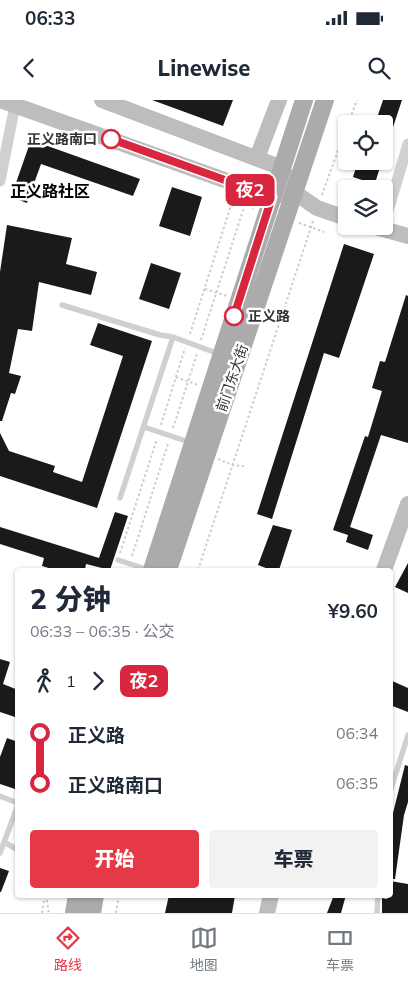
<!DOCTYPE html>
<html lang="zh">
<meta charset="utf-8">
<style>
body{margin:0;font-family:Mulish,"Noto Sans SC",sans-serif;background:#f2f2f3;color:#1f2937;height:100vh;display:flex;flex-direction:column;font-size:19px;white-space:nowrap}
*{box-sizing:border-box;margin:0}
p{font-size:16px;color:#747a83}
.icon{flex:none;width:28px;height:28px;fill:none;stroke:currentColor;stroke-width:2;stroke-linecap:round;stroke-linejoin:round}
.map{position:relative;flex:1;overflow:hidden}
.details{position:absolute;left:15px;top:468px;width:378px;height:330px;display:flex;flex-direction:column;background:#fff;border-radius:5px;box-shadow:0 1px 4px #0004}
.details>*{flex:none}
.badge{padding:0 10px;border-radius:8px;font-size:18px;line-height:32px}
.controls{position:absolute;left:338px;top:15px;display:grid;gap:10px}
.controls a{display:grid;place-items:center;width:55px;height:55px;border-radius:5px;background:#fff;box-shadow:0 1px 4px #0004;font-size:25px}
.map>.badge{position:absolute;translate:-50% -50%;box-shadow:0 0 0 2px #fff}
.legs{display:flex;align-items:center;gap:8px;height:55px;padding:0 15px;font-size:16px}
.legs p{margin-inline-start:auto}
.headline{display:flex;align-items:center;justify-content:space-between;height:85px;padding:0 15px}
h1{font-size:28px;font-weight:800;line-height:38px}
.button{display:flex;gap:10px;margin-top:auto;padding:10px 15px}
.button a{flex:1;height:58px;border-radius:5px;background:#e63946;color:#fff;font-size:20px;font-weight:800;line-height:58px;text-align:center}
.button a+a{background:#f2f2f3;color:#1f2937}
ul{padding:0 15px;list-style:none}
li{display:flex;align-items:center;gap:18px;height:50px;font-size:19px}
li i{display:grid;place-items:center;width:8px;height:100%;margin:0 6px;background:currentColor}
li i::after{content:'';width:12px;height:12px;margin:-6px;border:4px solid;border-radius:50%;background:#fff}
li p{margin-inline-start:auto}
li:first-child i{background:linear-gradient(#0000 50%,currentColor 0)}
li:last-child i{background:linear-gradient(currentColor 50%,#0000 0)}
.status{display:flex;justify-content:space-between;align-items:center;height:35px;padding:0 25px;background:#fff;direction:ltr}
.status svg{height:14px;fill:currentColor}
header{display:flex;justify-content:space-between;align-items:center;height:65px;padding:0 15px;background:#fff;font-size:22px;font-weight:800}
.menu{display:flex;justify-content:space-around;align-items:center;height:70px;border-top:1px solid #e0e1e3;background:#fff;font-size:14px;color:#747a83}
.menu a{display:grid;justify-items:center;gap:2px}
.menu .active{color:#e63946}
.map>svg:first-child{display:block}
.building{fill:#1a1a1a}
.lines{fill:none;stroke-linecap:round;stroke-linejoin:round}
.path{stroke:#cdcdcd;stroke-width:2;stroke-dasharray:2.5 2.5;stroke-linecap:butt}
.lane{stroke:#d0d0d0;stroke-width:5.5}
.street{stroke:#d0d0d0;stroke-width:11}
.secondary{stroke:#bdbdbd;stroke-width:16}
.primary{stroke:#ababab;stroke-width:18}
.line-1-casing{stroke:#fff;stroke-width:11}
.line-1{stroke:#d7263d;stroke-width:8}
.stop-1-dot{fill:#fff;stroke:#d7263d;stroke-width:2.5}
.labels{text-anchor:middle;stroke-width:5;stroke-linejoin:round;paint-order:stroke}
.stop-label{font-size:14px;font-weight:bold;fill:#333;stroke:#fff;text-anchor:end}
.street-label{font-size:14px;fill:#333;stroke:#fff}
.quarter-label{font-size:16px;font-weight:bold;fill:#000;stroke:#fff}
</style>
<div class="status"><b>06:33</b><svg viewBox="0 0 49 12"><path d="M0 12V9h3v3zM5 12V6h3v6zM10 12V3h3v9zM15 12V0h3v12zM26 1h20v11H26zM47 4h2v5h-2z"/></svg></div>
<header><svg class="icon" aria-label="back" viewBox="0 0 24 24"><path d="M15 5l-7 7 7 7"/></svg>Linewise<svg class="icon" aria-label="search" viewBox="0 0 24 24"><circle cx="10" cy="10" r="6"/><path d="M15 15l6 6"/></svg></header>
<div class="map">
<svg width="408" height="813" viewBox="0 0 408 813">
<rect width="100%" height="100%" fill="#fff"/>
<path class="building" d="M 152,0 L 233,0 L 223,26 Z
M 383,0 L 402,0 L 385,51 L 384,24 L 375,24 Z
M 31,40 L 140,79 L 133,96 L 41,64 L 27,103 L 11,97 Z
M 358,61 L 382,61 L 376,80 L 388,84 L 387,89 L 359,89 L 362,80 L 353,77 Z
M 172,87 L 202,97 L 190,136 L 159,126 Z
M 7,125 L 72,138 L 66,164 L 97,172 L 91,195 L 39,182 L 32,231 L 18,229 L 9,273 L 21,276 L 15,294 L 11,293 L 2,321 L 0,321 L 0,172 Z
M 344,144 L 374,154 L 339,258 L 324,253 L 272,419 L 257,414 Z
M 151,163 L 181,173 L 169,209 L 139,199 Z
M 406,195 L 408,196 L 408,343 L 381,335 L 350,427 L 373,435 L 368,450 L 346,442 L 348,435 L 333,430 L 365,336 L 368,337 L 382,291 L 372,288 L 380,261 L 385,262 Z
M 98,223 L 152,241 L 97,408 L 0,376 L 0,333 L 9,351 L 55,366 L 53,372 L 82,382 L 123,256 L 90,245 Z
M 115,412 L 128,416 L 110,470 L 86,464 L 85,470 L 55,470 L 42,466 L 44,458 L 0,444 L 0,427 L 99,458 Z
M 273,425 L 292,430 L 279,470 L 271,470 L 258,465 Z
M 408,463 L 408,493 L 395,487 Z
M 0,559 L 10,562 L 3,584 L 18,590 L 18,618 L 0,612 Z
M 390,580 L 408,588 L 408,612 L 390,605 Z
M 7,638 L 18,642 L 18,690 L 0,684 L 0,657 Z
M 405,665 L 408,666 L 408,702 L 404,715 L 395,779 L 390,779 L 393,713 Z
M 0,768 L 9,771 L 1,792 L 0,792 Z
M 390,781 L 408,784 L 408,813 L 382,813 L 382,798 L 387,799 L 388,795 L 390,795 Z
M 169,795 L 235,795 L 232,813 L 165,813 Z
M 334,795 L 346,795 L 341,813 L 327,813 Z"/>
<g class="lines">
<path class="path" d="M 348,24 L 357,0
M 322,95 L 346,28
M 233,101 L 254,108
M 299,123 L 324,132
M 205,189 L 227,196
M 190,234 L 234,96
M 201,240 L 246,101
M 176,277 L 198,285
M 161,325 L 185,248
M 173,328 L 197,254
M 218,359 L 232,365 L 244,366
M 120,453 L 157,339
M 132,456 L 168,344
M 198,470 L 313,121
M 46,795 L 49,813
M 42,813 L 45,795
M 116,813 L 119,795"/>
<path class="lane" d="M 62,205 L 160,235 L 173,237
M 144,327 L 192,343
M 120,398 L 173,237 L 219,254
M 118,460 L 149,470
M 390,692 L 408,635
M 0,696 L 18,703
M 4,742 L 18,750
M 0,753 L 18,705
M 377,813 L 378,795"/>
<path class="street" d="M 0,81 L 16,0
M 384,124 L 408,44"/>
<path class="secondary" d="M 0,0 L 272,97 L 294,92
M 102,0 L 282,68 L 294,92 L 317,108 L 346,118
M 257,58 L 279,0
M 372,126 L 408,136
M 384,470 L 408,404
M 267,813 L 271,795"/>
<path class="primary" d="M 152,470 L 304,0
M 168,470 L 325,0
M 74,813 L 77,795
M 92,813 L 95,795"/>
</g>
<g class="lines">
<g class="line-1-casing">
<path id="line-1" d="M 111,39 L 272,97 L 234,216"/>
</g>
<use href="#line-1" class="line-1"/>
</g>
<g class="stop-1-dot">
<circle cx="111" cy="39" r="9"/>
<circle cx="234" cy="216" r="9"/>
</g>
<g class="labels">
<g class="stop-label">
<text x="97" y="44">正义路南口</text>
<text x="248" y="221" text-anchor="start">正义路</text>
</g>
<g class="street-label">
<text transform="translate(232 278) rotate(-71)" y="5">前门东大街</text>
</g>
<g class="quarter-label">
<text x="50" y="97">正义路社区</text>
</g>
</g>
</svg>
<div class="controls">
<a><svg class="icon" aria-label="locate" viewBox="0 0 24 24"><circle cx="12" cy="12" r="6"/><path d="M12 2v4M12 18v4M2 12h4M18 12h4"/></svg></a>
<a><svg class="icon" aria-label="layers" viewBox="0 0 24 24"><path d="M12 4l9 5-9 5-9-5zM3 14l9 5 9-5"/></svg></a>
</div>
<b class="badge" style="left:250px;top:90px;background:#d7263d;color:#fff">夜2</b>
<section class="details">
<div class="headline"><div><h1>2 分钟</h1><p>06:33 – 06:35 · 公交</p></div><b>¥9.60</b></div>
<div class="legs"><svg class="icon" aria-label="walk" viewBox="0 0 24 24"><circle cx="13" cy="4" r="2"/><path d="M13 8l-2 6 4 7M11 14l-3 7M7 12l3-4h3l4 4"/></svg>1<svg class="icon" aria-label="forward" viewBox="0 0 24 24"><path d="M9 5l7 7-7 7"/></svg><b class="badge" style="background:#d7263d;color:#fff">夜2</b></div>
<ul>
<li><i style="color:#d7263d"></i><b>正义路</b><p>06:34</p></li>
<li><i style="color:#d7263d"></i><b>正义路南口</b><p>06:35</p></li>
</ul>
<div class="button"><a>开始</a><a>车票</a></div>
</section>
</div>
<nav class="menu">
<a class="active"><svg class="icon" aria-label="directions" viewBox="0 0 24 24"><path d="M12 3l9 9-9 9-9-9zM9 14v-3h6M13 9l2 2-2 2"/></svg>路线</a>
<a><svg class="icon" aria-label="map" viewBox="0 0 24 24"><path d="M3 6l6-2 6 2 6-2v14l-6 2-6-2-6 2zM9 4v14M15 6v14"/></svg>地图</a>
<a><svg class="icon" aria-label="tickets" viewBox="0 0 24 24"><path d="M3 7h18v10H3zM15 7v10"/></svg>车票</a>
</nav>
